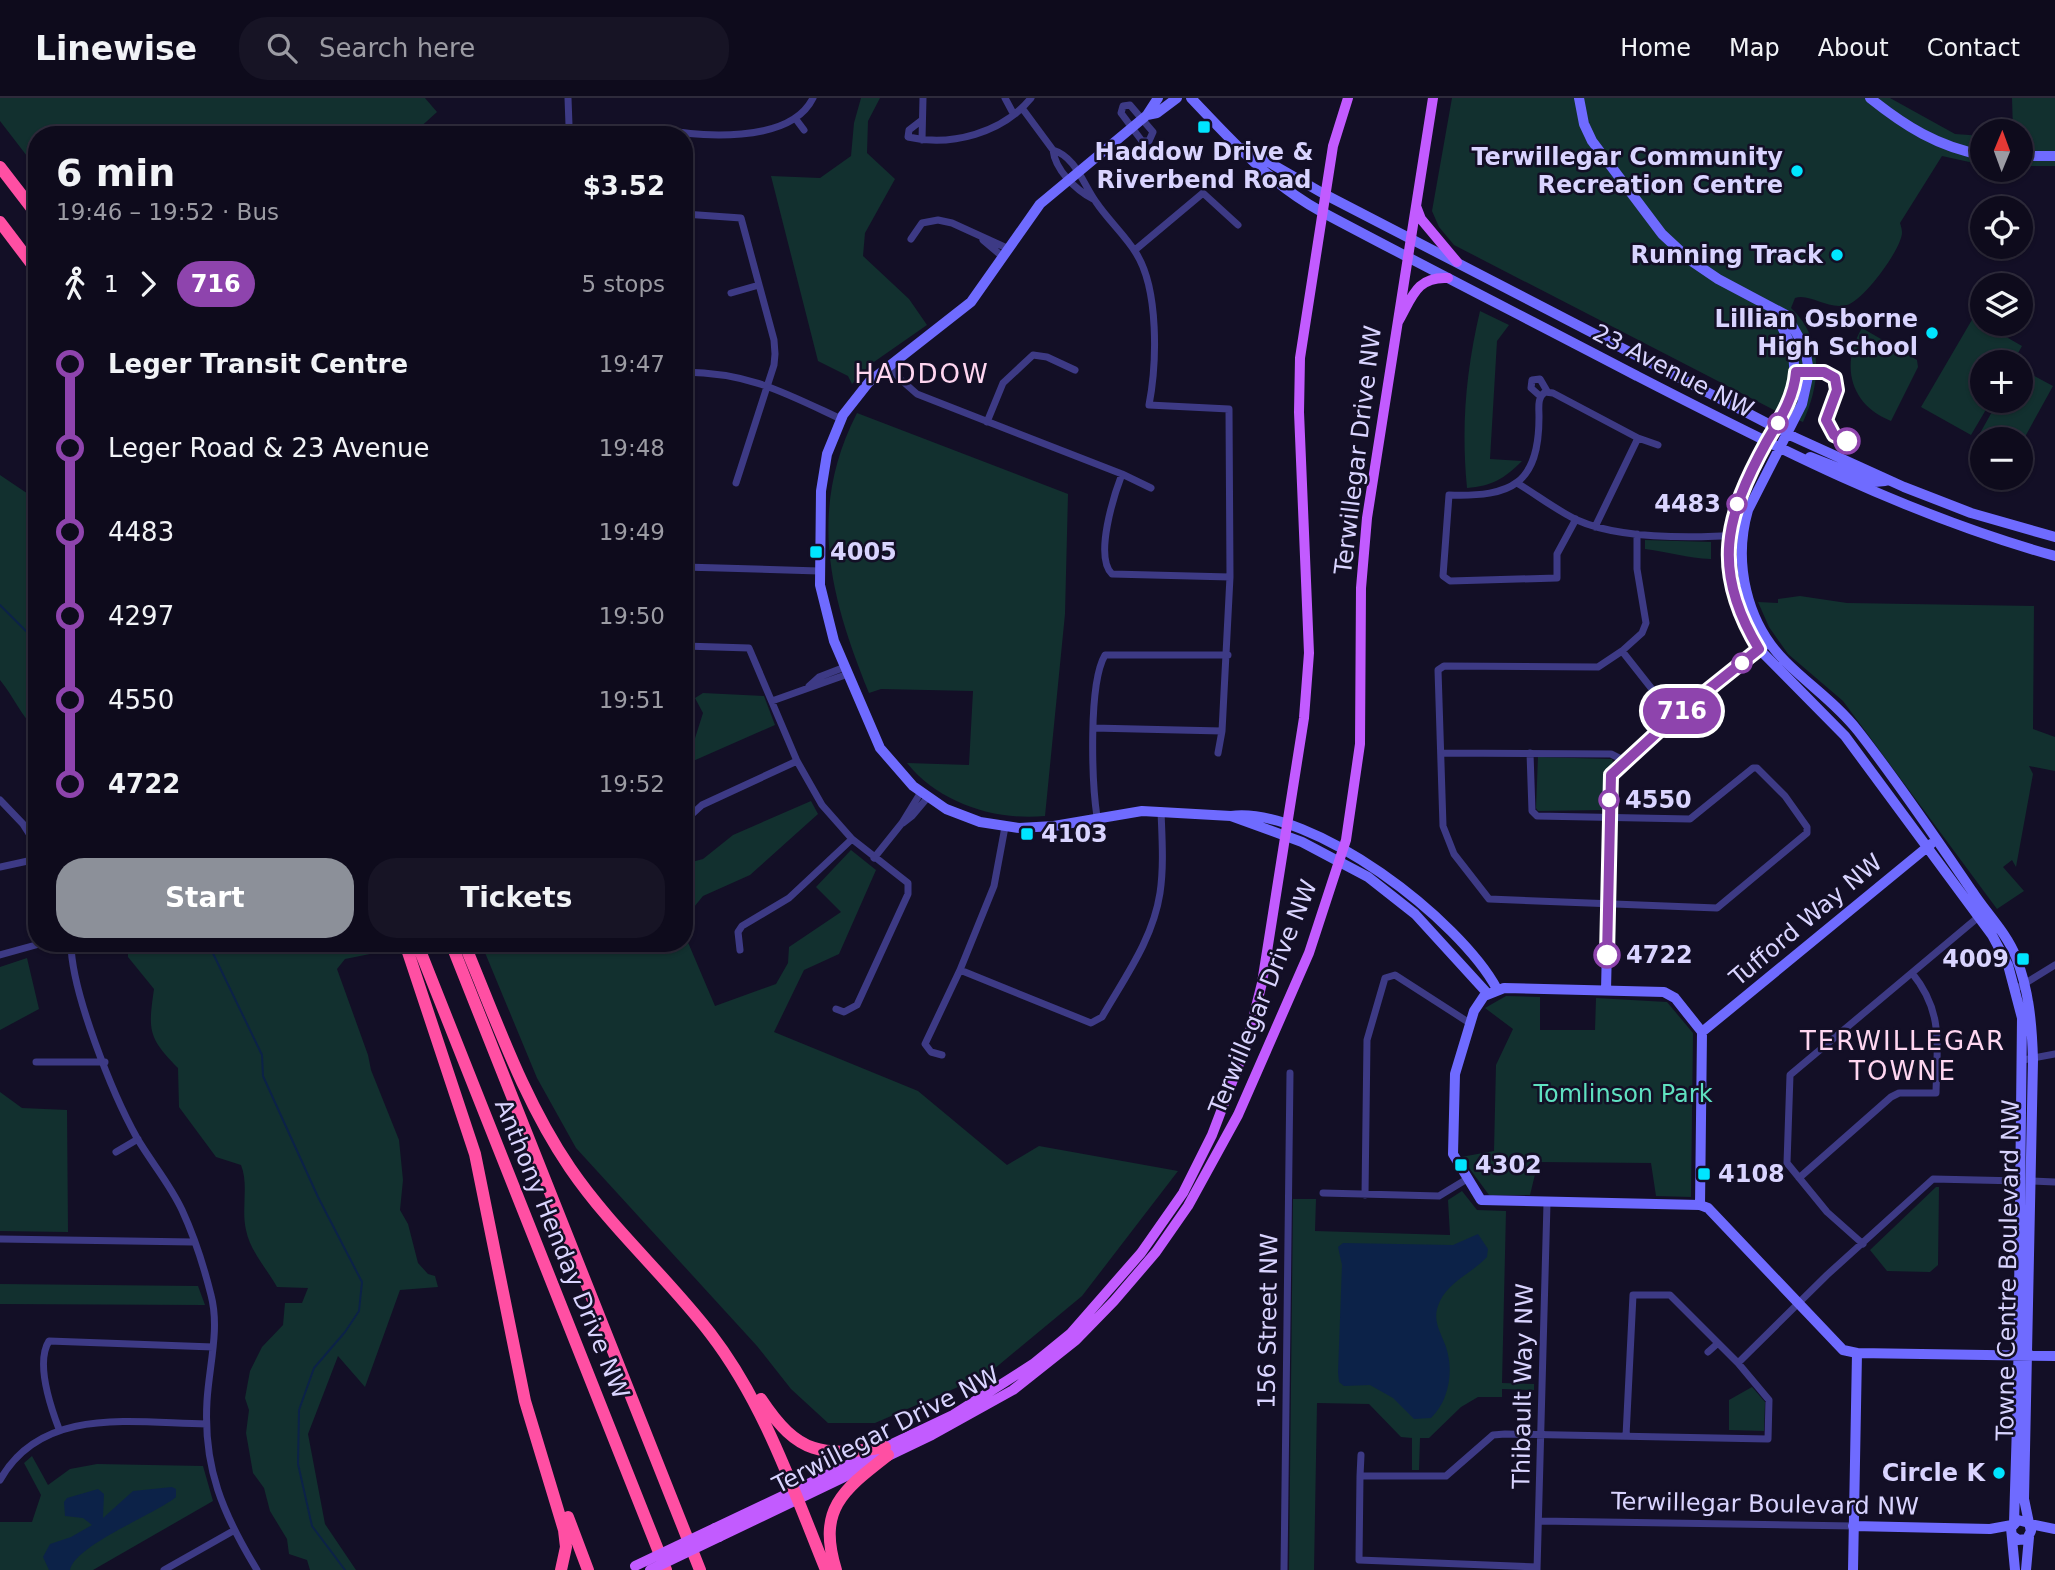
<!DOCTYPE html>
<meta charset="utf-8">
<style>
body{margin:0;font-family:"DejaVu Sans",sans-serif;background:#171425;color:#f1f3f6;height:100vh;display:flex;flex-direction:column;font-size:26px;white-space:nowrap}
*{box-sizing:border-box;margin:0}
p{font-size:23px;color:#9b9ba3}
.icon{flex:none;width:38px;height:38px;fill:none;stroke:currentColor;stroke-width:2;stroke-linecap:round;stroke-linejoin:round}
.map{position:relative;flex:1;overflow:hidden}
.side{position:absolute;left:28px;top:28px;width:665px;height:826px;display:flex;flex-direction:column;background:#0e0b1c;border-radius:28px;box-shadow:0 2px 5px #0004,0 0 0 2px #2e2b3b}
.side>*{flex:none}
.badge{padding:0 14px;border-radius:23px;font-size:24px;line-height:46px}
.needle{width:46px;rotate:1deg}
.buttons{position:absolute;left:1970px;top:21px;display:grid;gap:14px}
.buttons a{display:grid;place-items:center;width:63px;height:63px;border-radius:50%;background:#0e0b1c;box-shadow:0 2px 5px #0004,0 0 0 2px #2e2b3b;font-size:35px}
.map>.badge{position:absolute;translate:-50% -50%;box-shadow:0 0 0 4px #fff}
.legs{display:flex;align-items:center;gap:10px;height:77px;padding:0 28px;font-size:23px}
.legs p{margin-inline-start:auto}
.summary{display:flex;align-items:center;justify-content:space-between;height:119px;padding:0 28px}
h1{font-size:38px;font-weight:800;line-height:52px}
.cta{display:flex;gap:14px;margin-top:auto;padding:14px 28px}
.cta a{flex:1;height:80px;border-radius:28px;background:#8c9099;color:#fff;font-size:28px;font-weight:800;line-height:80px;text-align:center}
.cta a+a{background:#171425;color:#f1f3f6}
ul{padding:0 28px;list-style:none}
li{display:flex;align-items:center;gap:24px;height:84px;font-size:26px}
li i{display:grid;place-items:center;width:10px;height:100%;margin:0 9px;background:currentColor}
li i::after{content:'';width:18px;height:18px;margin:-9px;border:5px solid;border-radius:50%;background:#0e0b1c}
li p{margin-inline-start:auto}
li:first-child i{background:linear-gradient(#0000 50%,currentColor 0)}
li:last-child i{background:linear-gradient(currentColor 50%,#0000 0)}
header{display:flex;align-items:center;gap:42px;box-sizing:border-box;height:98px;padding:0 35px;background:#0e0b1c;border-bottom:2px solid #2e2b3b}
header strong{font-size:33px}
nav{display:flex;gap:38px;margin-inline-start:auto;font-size:24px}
.search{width:490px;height:63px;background:#171425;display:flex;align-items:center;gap:18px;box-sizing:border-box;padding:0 24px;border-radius:28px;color:#9b9ba3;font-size:26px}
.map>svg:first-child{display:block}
.green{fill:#12302f}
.water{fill:#0c2248}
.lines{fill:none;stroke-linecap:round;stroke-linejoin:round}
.stream{stroke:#0c2248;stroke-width:2}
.street{stroke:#3d3a85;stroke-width:7}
.secondary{stroke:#6f6bff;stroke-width:10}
.primary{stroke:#c25bff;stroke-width:10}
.highway{stroke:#ff4fa3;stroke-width:12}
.primary-bridge{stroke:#c25bff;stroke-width:10}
.line-1-casing{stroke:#fff;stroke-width:16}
.line-1{stroke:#8e44ad;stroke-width:10}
.poi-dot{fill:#00e5ff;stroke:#130f26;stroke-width:2.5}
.stop-1-dot{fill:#fff;stroke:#8e44ad;stroke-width:3.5}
.labels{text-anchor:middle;stroke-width:5;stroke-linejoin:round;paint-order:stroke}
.poi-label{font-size:24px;font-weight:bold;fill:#d9d4ff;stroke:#130f26;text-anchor:end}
.street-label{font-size:24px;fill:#d9d4ff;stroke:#130f26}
.stop-label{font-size:24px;font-weight:bold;fill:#d9d4ff;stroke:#130f26;text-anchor:start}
.park-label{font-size:24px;fill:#5fe0c0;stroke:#130f26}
.neighbourhood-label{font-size:26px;letter-spacing:2px;fill:#ffd6f0;stroke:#130f26}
</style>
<header>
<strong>Linewise</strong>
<div class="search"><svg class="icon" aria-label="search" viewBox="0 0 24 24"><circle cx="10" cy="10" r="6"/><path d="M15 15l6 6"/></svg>Search here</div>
<nav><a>Home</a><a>Map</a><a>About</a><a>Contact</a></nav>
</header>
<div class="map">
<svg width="2055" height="1472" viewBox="0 0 2055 1472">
<rect width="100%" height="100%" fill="#130f26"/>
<path class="green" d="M 0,0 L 425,0 L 437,14 L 416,33 L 410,32 L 400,37 L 37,37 L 37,71 L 0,23 Z
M 861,0 L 880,0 L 868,23 L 867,55 L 895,81 L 865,135 L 863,158 L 909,201 L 927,227 L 871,266 L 852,286 L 848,278 L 818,263 L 771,78 L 820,80 L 851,58 L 854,25 Z
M 1452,0 L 1890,0 L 1955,36 L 1983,38 L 1983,67 L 1942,58 L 1900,125 C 1901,128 1902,132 1902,135 C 1901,152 1863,203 1847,207 C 1827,212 1810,195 1795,200 L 1791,210 C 1824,241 1821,285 1803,324 L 1774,312 L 1454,147 L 1439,129 L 1432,113 Z
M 2012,0 L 2055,0 L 2055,68 L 2021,68 L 2021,33 L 2013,33 Z
M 1480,213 L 1509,227 L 1497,243 L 1490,361 L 1522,363 C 1504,381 1492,388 1467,390 C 1461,328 1466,273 1480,213 Z
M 1973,220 L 2022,248 L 2013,264 L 1983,264 L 1983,303 L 1991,303 L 1971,337 L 1921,309 Z
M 1862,230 L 1917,262 L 1918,269 L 1891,323 C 1850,307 1840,267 1862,230 Z
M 2021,271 L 2053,288 L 2021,346 L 2021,341 L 1983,341 L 1983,351 L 1974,346 L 1998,303 L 2021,303 Z
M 857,315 L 1068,396 L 1065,516 L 1045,718 C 995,723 939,705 907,665 L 969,667 L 973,593 L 881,591 L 869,595 C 830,499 807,413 857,315 Z
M 0,377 L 37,402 L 37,633 C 21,618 14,599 0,582 Z
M 1645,442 L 1711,444 L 1711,461 C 1687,460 1669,454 1645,451 Z
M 1800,498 L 1847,505 L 2034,508 L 2033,631 L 2055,639 L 2055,673 L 2029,668 L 2033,676 L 2016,769 L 2012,762 L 2003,769 L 2024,793 L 1997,811 L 1843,603 L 1788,556 L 1769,529 L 1758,504 L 1778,505 L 1778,501 Z
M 703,595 L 764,598 L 775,627 L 684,667 L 684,656 L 691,653 L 703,615 L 695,600 Z
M 1538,659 L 1612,661 L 1614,666 L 1605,677 L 1604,712 L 1538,713 L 1536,710 Z
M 811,703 L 818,716 L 750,777 L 703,798 L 685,820 L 684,766 L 703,761 L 733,737 Z
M 851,752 L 876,772 L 839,856 L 804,872 L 774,934 L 918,993 L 1007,1067 L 1039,1048 L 1178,1073 L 1082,1198 L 988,1276 L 875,1325 L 828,1325 L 791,1291 L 757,1248 L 576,1050 L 537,980 L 481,845 L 684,845 L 684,835 L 715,908 L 776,886 L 788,865 L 789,849 L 841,814 L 816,789 Z
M 128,845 L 374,845 L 370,856 L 345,861 L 337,871 L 368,957 L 371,972 L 399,1042 L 403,1082 L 400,1112 L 408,1126 L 418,1165 L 428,1176 L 435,1178 L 438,1189 L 400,1192 L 365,1289 L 338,1258 L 308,1336 L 325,1426 L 356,1472 L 310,1472 L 307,1462 L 289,1456 L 287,1441 L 270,1413 L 264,1390 L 253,1375 L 246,1335 L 249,1312 L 245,1300 L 250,1273 L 262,1249 L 283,1227 L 285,1205 L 302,1205 L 308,1190 L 277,1189 C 267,1171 250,1153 246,1132 C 241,1110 249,1087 241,1067 L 216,1059 L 179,1009 L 178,970 C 148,939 148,933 154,891 L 128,859 Z
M 27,860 L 39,911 L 0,932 L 0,869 Z
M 1506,898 L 1540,899 L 1540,932 L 1595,932 L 1596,900 L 1667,904 L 1693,935 L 1691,1099 L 1656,1098 L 1651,1065 L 1538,1064 L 1530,1097 L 1489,1097 L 1461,1059 L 1494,1053 L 1496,967 L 1513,931 L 1485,910 Z
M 0,994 L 22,1010 L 67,1012 L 68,1134 L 0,1133 Z
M 1936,1089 L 1939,1089 L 1938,1167 L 1930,1174 L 1887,1173 L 1870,1152 Z
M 1462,1093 L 1477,1112 L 1506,1113 L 1502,1285 L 1534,1286 L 1534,1292 L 1502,1291 L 1502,1299 L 1478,1299 L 1461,1309 L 1429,1340 L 1420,1340 L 1419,1372 L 1412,1372 L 1412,1340 L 1401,1339 L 1369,1306 L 1317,1305 L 1314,1472 L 1289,1472 L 1293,1101 L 1316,1101 L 1315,1133 L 1450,1137 L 1448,1102 Z
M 0,1186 L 198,1188 L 205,1207 L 0,1206 Z
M 1752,1289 L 1765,1304 L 1764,1333 L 1729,1332 L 1729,1302 Z
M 32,1358 L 48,1387 L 70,1371 L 97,1366 L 203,1368 L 213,1403 L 93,1472 L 0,1472 L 0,1424 L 32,1424 L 41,1397 L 24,1365 Z"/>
<path class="water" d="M 1478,1136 L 1488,1151 L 1487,1159 C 1473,1174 1449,1184 1440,1203 C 1431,1222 1440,1232 1446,1249 C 1454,1273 1449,1303 1431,1320 L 1414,1321 L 1393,1300 L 1370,1287 L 1344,1288 L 1339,1284 L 1338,1274 L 1342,1167 L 1338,1149 L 1343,1145 L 1453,1147 Z
M 172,1389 L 176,1391 L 176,1399 C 156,1416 75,1447 70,1472 L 49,1472 L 43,1459 L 50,1446 L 71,1439 L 92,1427 L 83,1420 L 65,1418 L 64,1404 L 67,1400 L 98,1391 L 104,1396 L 103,1420 L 133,1393 Z"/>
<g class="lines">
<path class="stream" d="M 0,507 L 37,544
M 208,845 L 262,957 L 263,978 L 318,1099 L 362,1184 L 359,1213 L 345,1234 L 314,1270 L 299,1312 L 298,1366 L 312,1428 L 345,1472"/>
<path class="street" d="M 1005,0 L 1013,15
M 1130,7 L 1153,34 L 1149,43 L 1142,43 L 1121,15 L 1123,8 Z
M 1022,10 L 1053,52 C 1055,72 1076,92 1093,101
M 795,20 L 804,32
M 922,22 L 909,32 L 908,39 C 951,49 1003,35 1031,0
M 655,30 C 698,39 790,47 813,0
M 564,37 L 569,27 L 568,0
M 922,42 L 923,0
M 684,116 L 741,120 L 774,242 L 775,256 L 774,267 L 736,385
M 911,141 L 922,125 L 938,122 L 952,125 L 1009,151
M 983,142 L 1003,159
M 1135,152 L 1203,95 L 1238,127
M 731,195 L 759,187
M 889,267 L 900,281 L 917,296 L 1122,376 C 1114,397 1094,459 1112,476 L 1230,479 L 1229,311 L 1149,307 C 1157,265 1159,191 1136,155 C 1125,137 1108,122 1096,104 C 1083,86 1076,59 1053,52
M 684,274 C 750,275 783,294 841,321
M 1540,298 L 1531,290 L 1532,282 L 1540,281 L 1547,293
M 987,324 L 1003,285 L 1033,257 L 1047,259 L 1075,272
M 1638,340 L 1658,347
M 1122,376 L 1151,390
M 1517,385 C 1537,397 1556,412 1577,422 C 1621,442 1694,440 1742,437
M 1576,421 L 1557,456 L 1557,480 L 1450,483 L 1443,478 L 1449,397 C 1512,399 1539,386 1539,319 C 1539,309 1537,300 1545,294 L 1553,295 L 1638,340 L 1595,429
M 684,469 L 819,473
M 684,548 L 749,550 L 797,663 L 822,707 L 852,741 L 908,785 L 908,796 L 857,907 L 844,914 L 836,911
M 1622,553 L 1674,619
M 809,588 L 819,579 L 845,569
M 772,603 L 848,576
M 1093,630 L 1222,633 L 1230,479
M 1218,655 L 1222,633
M 1441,655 L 1611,656 L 1625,663
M 1530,655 L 1532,713 L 1537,718 L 1690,721 L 1753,670 L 1757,670 L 1785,698 L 1807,729 L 1807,735 L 1717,810 L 1489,801 L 1454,756 L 1443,728 L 1438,572 L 1444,568 L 1598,569 L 1622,553 L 1642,535 L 1646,525 L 1637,471 L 1637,436
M 0,702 L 23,726 L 37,748
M 690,718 L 702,707 L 797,663
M 1097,719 C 1092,685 1088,586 1105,557 L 1228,557
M 903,725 L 912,718 L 928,699
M 1005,729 L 994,788 L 960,872 L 1091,925 L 1102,919 C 1125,879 1153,841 1160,795 C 1164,768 1162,740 1161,713
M 874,760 L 902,725 L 921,694
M 0,769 L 37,761
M 71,845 C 71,893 113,997 137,1040 C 151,1064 170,1086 182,1112 C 194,1138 204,1169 211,1197 C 220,1231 209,1268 207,1303 C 203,1370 223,1416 257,1472
M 740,852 L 738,834 L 742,828 L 789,800 L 852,741
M 0,857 L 43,845
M 2016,891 L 2055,867
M 942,957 L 931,954 L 925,946 L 960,872
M 2023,962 L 2055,956
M 36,964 L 105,964
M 116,1054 L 138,1041
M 1799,1080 L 1891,999 L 1899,995 L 1936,995 C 1937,948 1944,914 1912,875
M 2030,1083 L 2055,1084
M 1323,1095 L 1439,1098 L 1467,1081
M 1365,1097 L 1367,942 L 1385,880 L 1395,877 L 1468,924
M 0,1141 L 193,1144
M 1863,1146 L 1827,1114 L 1787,1065 L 1790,977 L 1982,816
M 1708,1254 L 1717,1246
M 1738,1265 L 1827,1177 L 1933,1081 L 2021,1083
M 59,1331 C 51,1310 35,1265 49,1243 L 213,1249
M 1360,1378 L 1361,1357
M 0,1382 C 42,1307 134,1325 206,1326
M 1540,1423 L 1853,1428
M 1537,1469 L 1359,1462 L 1360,1378 L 1446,1378 L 1493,1337 L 1505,1336 L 1768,1341 L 1769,1302 L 1738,1265 L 1670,1197 L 1633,1197 L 1626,1338
M 164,1472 L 233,1433
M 1284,1472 L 1290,975
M 1537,1472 L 1547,1105"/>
<path class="secondary" d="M 1177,0 L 1157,15 L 1147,17 L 1040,106 L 971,204 L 869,284 L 843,317 L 827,356 L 821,393 L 820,487 L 834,543 L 880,650 L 913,688 L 946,711 L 980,724 L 1019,730 L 1054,728 L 1142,713 L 1231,718 L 1302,744 L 1368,779 L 1415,816 L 1488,896
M 1191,0 C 1231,42 1270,86 1322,114 C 1427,170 1532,223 1637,278 C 1773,348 1907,417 2055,458
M 1579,0 L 1584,26 L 1592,43 L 1662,136 L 1690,162 L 1718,181 L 1786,217 L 1805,250 L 1809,274 L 1802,306 L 1748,412 C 1733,464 1746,525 1786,564 C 1810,588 1837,606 1858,633 C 1898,684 1935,739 1972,793 C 1986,815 2006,834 2016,859 C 2029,892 2032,926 2033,962 L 2024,1401 L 2029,1425
M 1870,0 C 1905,28 1938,49 1983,57
M 1147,17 L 1158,0
M 1244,50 L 1324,96 L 1794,339 L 1904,389 L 1971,415 L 2055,439
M 2021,58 L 2055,58
M 1774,212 L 1793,252 L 1795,283 L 1788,304 L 1735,410 L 1728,438 L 1734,496 L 1759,551 L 1845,638 L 1992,837 L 2008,867 L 2022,920 L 2018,1294 L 2014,1425
M 1810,359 L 1874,384 L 1885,383
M 1231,718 C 1313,708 1460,822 1497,891
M 1504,890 L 1664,894 L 1675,900 L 1702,934 L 1700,1107 L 1481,1102 L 1453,1056 L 1455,976 L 1474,913 L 1484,898 Z
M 1606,892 L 1611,677 L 1674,619 L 1764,548
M 1702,934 L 1931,746
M 1700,1107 L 1708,1110 L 1843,1252 L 1857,1255
M 2030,1426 L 2055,1431
M 1853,1428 L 1990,1431 L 2012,1427
M 2013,1438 L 2018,1442 L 2027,1441 L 2031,1433 L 2029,1425 L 2018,1422 L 2011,1430 L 2015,1472
M 1853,1472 L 1857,1255 L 2055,1258
M 2026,1472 L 2029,1439"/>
<path class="primary" d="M 1416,108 L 1421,121 L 1457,164
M 1398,224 C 1412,200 1416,178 1448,180
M 715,1430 L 953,1317 L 1033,1266 L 1071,1235 L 1141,1155 L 1183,1095 L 1212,1037 L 1247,945 L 1262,885 L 1304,620 L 1309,555 L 1299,314 L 1300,260 L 1333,48 L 1348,0
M 719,1439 L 932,1337 L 1013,1292 L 1076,1242 L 1114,1203 L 1156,1154 L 1188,1108 L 1238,1017 L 1309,855 L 1346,742 L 1360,646 L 1361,490 L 1367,420 L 1433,0"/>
<path class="highway" d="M 0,69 L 37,117
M 0,124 L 37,173
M 405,845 L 475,1056 L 525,1303 L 564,1432 L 566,1449 L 561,1472
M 417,845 L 666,1472
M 451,845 L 700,1472
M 464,845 C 496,921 523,1001 570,1070 C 611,1130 666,1178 710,1235 C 764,1305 793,1391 826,1472
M 761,1301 C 798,1357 822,1359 885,1349
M 568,1419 L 588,1472
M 836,1472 C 817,1411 843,1392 888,1357"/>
<path class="primary-bridge" d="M 635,1468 L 715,1430
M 650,1472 L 719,1439"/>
</g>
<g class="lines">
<g class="line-1-casing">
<path id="line-1" d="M 1607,857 L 1611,677 L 1674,619 L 1759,551 C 1711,472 1725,419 1767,343 C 1780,321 1794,300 1796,274 L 1824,274 L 1835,280 L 1837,292 L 1826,322 L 1834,337 L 1847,343"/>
</g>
<use href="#line-1" class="line-1"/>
</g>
<g class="poi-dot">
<rect x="1197" y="22" width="14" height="14" rx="3.5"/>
<circle cx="1797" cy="73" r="7"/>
<circle cx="1837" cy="157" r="7"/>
<circle cx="1932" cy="235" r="7"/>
<rect x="809" y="447" width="14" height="14" rx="3.5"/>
<rect x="1020" y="729" width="14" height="14" rx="3.5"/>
<rect x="2016" y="854" width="14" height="14" rx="3.5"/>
<rect x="1454" y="1060" width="14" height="14" rx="3.5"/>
<rect x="1697" y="1069" width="14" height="14" rx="3.5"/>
<circle cx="1999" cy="1375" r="7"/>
</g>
<g class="stop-1-dot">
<circle cx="1778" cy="325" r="9"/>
<circle cx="1847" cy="343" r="12"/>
<circle cx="1737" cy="406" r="9"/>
<circle cx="1742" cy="565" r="9"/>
<circle cx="1609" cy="702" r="9"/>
<circle cx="1607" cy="857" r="12"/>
</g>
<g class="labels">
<g class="poi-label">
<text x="1204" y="62" text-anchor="middle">Haddow Drive &amp;<tspan x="1204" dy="28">Riverbend Road</tspan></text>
<text x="1783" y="67">Terwillegar Community<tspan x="1783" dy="28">Recreation Centre</tspan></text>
<text x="1823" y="165">Running Track</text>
<text x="1918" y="229">Lillian Osborne<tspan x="1918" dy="28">High School</tspan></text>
<text x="830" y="462" text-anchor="start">4005</text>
<text x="1041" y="744" text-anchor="start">4103</text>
<text x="2009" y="869">4009</text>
<text x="1475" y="1075" text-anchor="start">4302</text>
<text x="1718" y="1084" text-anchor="start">4108</text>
<text x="1985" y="1383">Circle K</text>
</g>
<g class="street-label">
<text transform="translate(1673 273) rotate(27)" y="8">23 Avenue NW</text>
<text transform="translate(1358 352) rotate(-83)" y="8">Terwillegar Drive NW</text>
<text transform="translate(1806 822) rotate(-40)" y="8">Tufford Way NW</text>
<text transform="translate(1263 899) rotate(-68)" y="8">Terwillegar Drive NW</text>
<text transform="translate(562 1151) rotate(68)" y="8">Anthony Henday Drive NW</text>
<text transform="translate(2008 1172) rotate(-89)" y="8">Towne Centre Boulevard NW</text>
<text transform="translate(1268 1223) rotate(-89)" y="8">156 Street NW</text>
<text transform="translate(1523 1288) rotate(-89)" y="8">Thibault Way NW</text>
<text transform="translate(886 1332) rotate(-27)" y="8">Terwillegar Drive NW</text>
<text transform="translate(1765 1406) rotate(1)" y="8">Terwillegar Boulevard NW</text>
</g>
<g class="stop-label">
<text x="1721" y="414" text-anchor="end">4483</text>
<text x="1625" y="710">4550</text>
<text x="1626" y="865">4722</text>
</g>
<g class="park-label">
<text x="1623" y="1004">Tomlinson Park</text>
</g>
<g class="neighbourhood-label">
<text x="922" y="285">HADDOW</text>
<text x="1903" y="952">TERWILLEGAR<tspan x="1903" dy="30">TOWNE</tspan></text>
</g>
</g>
</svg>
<div class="buttons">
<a><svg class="needle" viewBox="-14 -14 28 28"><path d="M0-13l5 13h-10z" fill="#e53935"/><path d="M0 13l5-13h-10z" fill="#9b9ba3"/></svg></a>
<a><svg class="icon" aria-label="locate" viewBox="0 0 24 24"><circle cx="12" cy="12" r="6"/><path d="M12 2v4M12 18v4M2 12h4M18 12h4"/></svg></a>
<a><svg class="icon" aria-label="layers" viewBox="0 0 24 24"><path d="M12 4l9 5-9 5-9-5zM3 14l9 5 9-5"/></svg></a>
<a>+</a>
<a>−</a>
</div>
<b class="badge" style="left:1682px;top:613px;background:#8e44ad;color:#fff">716</b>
<section class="side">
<div class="summary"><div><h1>6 min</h1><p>19:46 – 19:52 · Bus</p></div><b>$3.52</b></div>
<div class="legs"><svg class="icon" aria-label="walk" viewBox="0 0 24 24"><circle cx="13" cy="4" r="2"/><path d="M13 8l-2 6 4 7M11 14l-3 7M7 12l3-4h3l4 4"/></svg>1<svg class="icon" aria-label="forward" viewBox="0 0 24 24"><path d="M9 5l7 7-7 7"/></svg><b class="badge" style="background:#8e44ad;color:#fff">716</b><p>5 stops</p></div>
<ul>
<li><i style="color:#8e44ad"></i><b>Leger Transit Centre</b><p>19:47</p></li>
<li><i style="color:#8e44ad"></i><span>Leger Road &amp; 23 Avenue</span><p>19:48</p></li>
<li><i style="color:#8e44ad"></i><span>4483</span><p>19:49</p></li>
<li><i style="color:#8e44ad"></i><span>4297</span><p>19:50</p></li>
<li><i style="color:#8e44ad"></i><span>4550</span><p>19:51</p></li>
<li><i style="color:#8e44ad"></i><b>4722</b><p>19:52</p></li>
</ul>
<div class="cta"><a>Start</a><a>Tickets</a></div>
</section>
</div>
